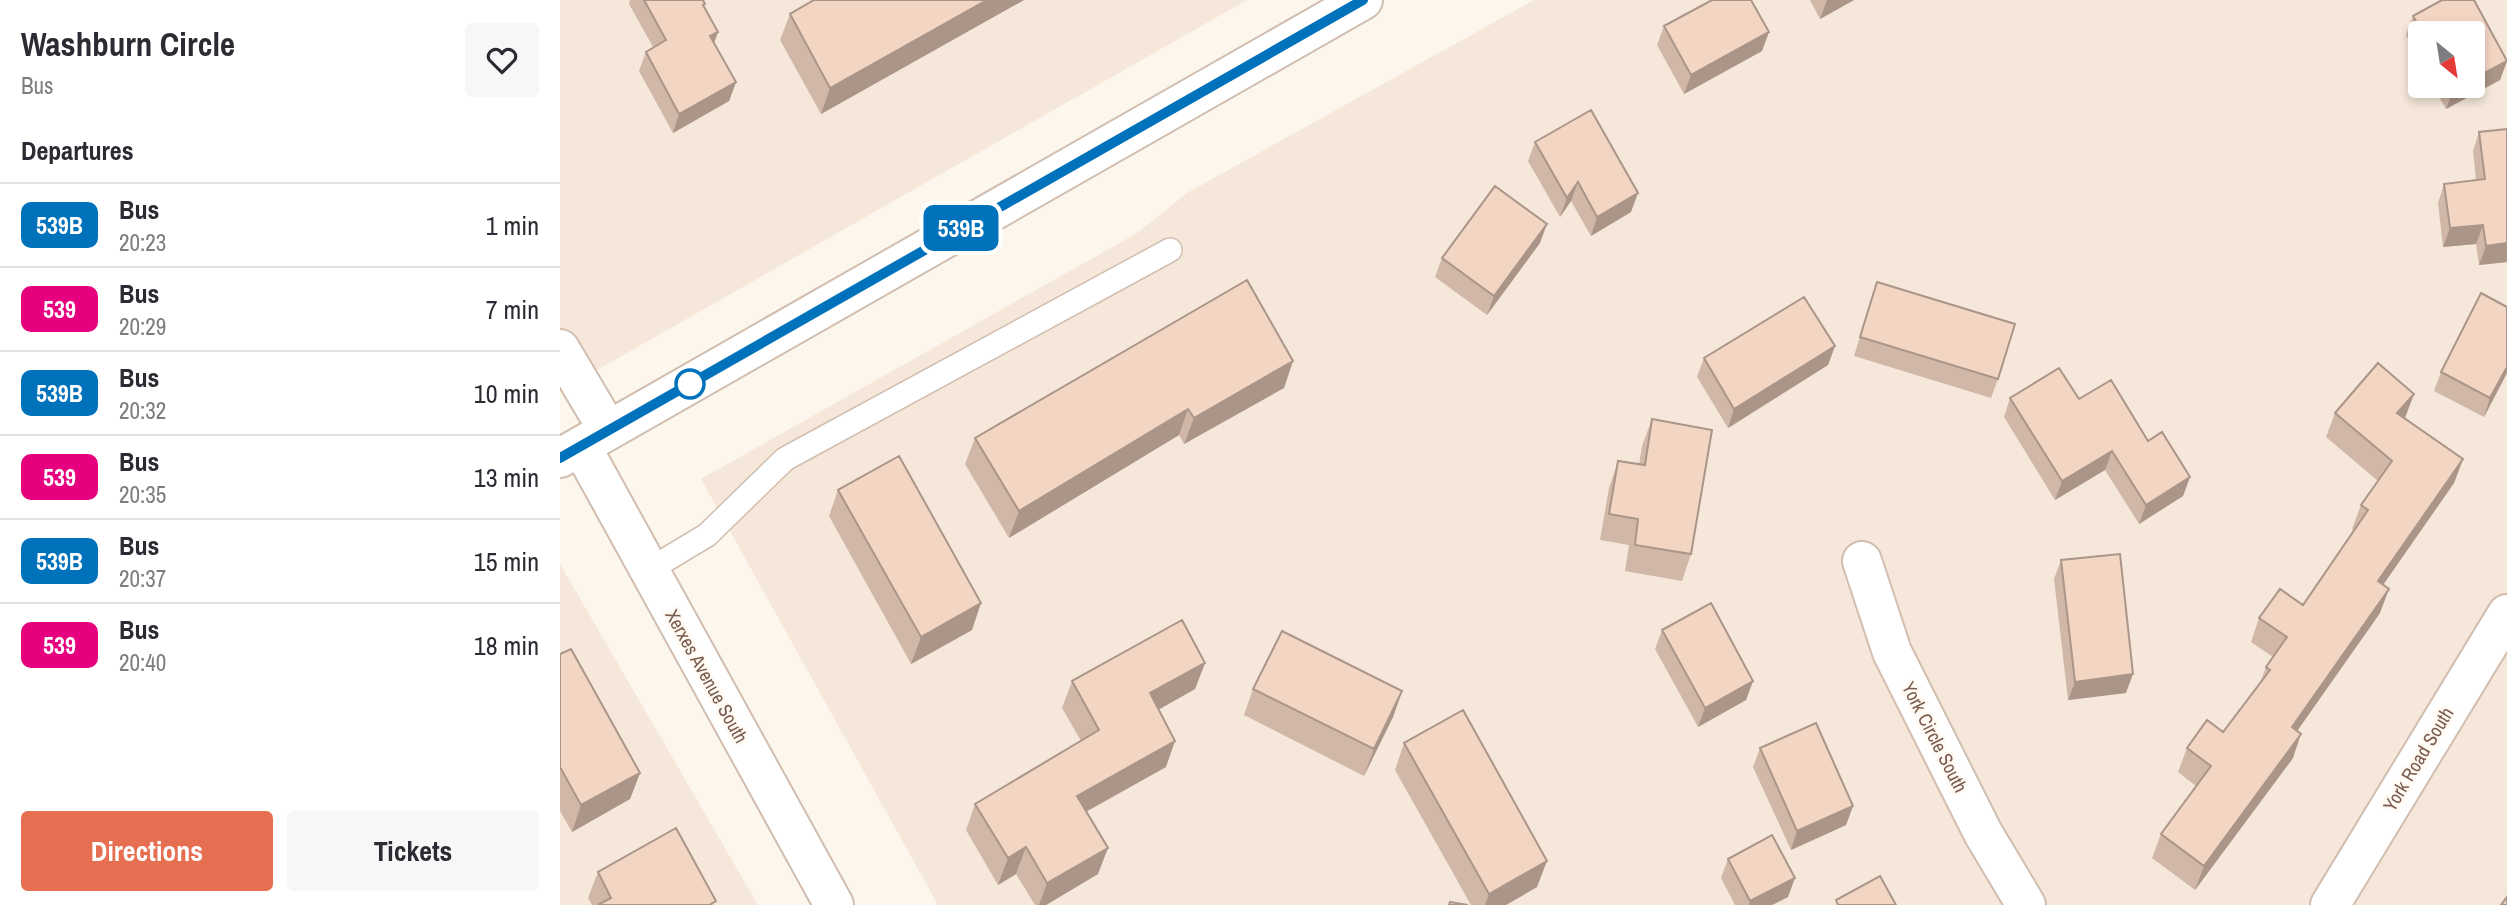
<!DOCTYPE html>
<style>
body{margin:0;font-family:"Archivo Narrow",sans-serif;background:#f7f7f7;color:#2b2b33;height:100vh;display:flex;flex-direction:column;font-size:26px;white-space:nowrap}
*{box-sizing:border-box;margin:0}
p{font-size:23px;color:#7c7c81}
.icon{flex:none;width:38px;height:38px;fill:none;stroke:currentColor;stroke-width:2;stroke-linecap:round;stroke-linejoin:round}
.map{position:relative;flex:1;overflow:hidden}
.details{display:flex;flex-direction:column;background:#fff;width:560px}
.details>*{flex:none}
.badge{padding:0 14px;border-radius:10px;font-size:24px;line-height:46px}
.needle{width:46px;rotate:150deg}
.controls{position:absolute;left:1848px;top:21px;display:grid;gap:14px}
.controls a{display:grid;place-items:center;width:77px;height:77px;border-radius:7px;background:#fff;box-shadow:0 4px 10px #0003;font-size:35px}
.map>.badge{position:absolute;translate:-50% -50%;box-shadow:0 0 0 4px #fff}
h2{padding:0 21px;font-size:26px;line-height:63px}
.round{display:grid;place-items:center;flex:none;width:74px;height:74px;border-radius:7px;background:#f7f7f7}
.overview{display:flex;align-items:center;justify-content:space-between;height:119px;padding:0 21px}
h1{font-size:33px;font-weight:800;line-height:52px}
.action{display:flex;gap:14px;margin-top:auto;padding:14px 21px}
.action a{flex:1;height:80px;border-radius:7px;background:#e76f51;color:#fff;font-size:28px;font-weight:800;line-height:80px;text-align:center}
.action a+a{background:#f7f7f7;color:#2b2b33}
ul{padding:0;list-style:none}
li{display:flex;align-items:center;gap:21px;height:84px;padding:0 21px;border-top:2px solid #e1e1e2}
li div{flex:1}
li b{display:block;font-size:26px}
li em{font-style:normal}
li .badge{min-width:77px;font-weight:700;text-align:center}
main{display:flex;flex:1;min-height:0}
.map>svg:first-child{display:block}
.residential{fill:#f5e8da;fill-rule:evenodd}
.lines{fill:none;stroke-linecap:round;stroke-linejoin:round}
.service-casing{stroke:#d1beb0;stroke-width:26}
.minor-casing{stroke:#d1beb0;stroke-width:42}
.tertiary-casing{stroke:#d1beb0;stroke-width:42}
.service{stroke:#fff;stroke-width:23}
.minor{stroke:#fff;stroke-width:38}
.tertiary{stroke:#fff;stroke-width:38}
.wall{fill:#d1b7a8}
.shaded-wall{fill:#aa9588}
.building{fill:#f3d5c3;stroke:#aa9588;stroke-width:2}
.line-casing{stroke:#fff;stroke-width:16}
.line{stroke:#0072bc;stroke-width:10}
.stop-dot{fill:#fff;stroke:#0072bc;stroke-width:3.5}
.labels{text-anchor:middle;stroke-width:6;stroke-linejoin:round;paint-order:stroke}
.street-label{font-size:19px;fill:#7a5c4d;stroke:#fffaf3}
</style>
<main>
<section class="details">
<div class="overview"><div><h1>Washburn Circle</h1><p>Bus</p></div><a class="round"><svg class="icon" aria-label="heart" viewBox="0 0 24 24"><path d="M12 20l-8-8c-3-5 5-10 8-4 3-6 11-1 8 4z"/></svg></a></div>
<h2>Departures</h2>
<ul>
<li><span class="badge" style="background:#0072bc;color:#fff">539B</span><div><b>Bus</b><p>20:23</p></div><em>1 min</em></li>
<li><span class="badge" style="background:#e6007e;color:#fff">539</span><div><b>Bus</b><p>20:29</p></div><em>7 min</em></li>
<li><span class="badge" style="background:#0072bc;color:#fff">539B</span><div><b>Bus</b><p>20:32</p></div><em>10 min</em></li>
<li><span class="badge" style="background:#e6007e;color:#fff">539</span><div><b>Bus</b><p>20:35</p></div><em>13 min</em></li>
<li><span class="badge" style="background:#0072bc;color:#fff">539B</span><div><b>Bus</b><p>20:37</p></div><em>15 min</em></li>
<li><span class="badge" style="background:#e6007e;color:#fff">539</span><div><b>Bus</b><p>20:40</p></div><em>18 min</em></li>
</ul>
<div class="action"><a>Directions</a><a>Tickets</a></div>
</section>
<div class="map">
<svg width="1947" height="905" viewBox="0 0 1947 905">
<rect width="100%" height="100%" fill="#fdf6ec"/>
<path class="residential" d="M 0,0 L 687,0 L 0,391 Z
M 974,0 L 1947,0 L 1947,905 L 378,905 L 141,479 L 579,232 L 627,193 ZM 1860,33 L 1913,33 L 1913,86 L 1860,86 Z
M 0,564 L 198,905 L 0,905 Z"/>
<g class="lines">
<g class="service-casing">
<path id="service" d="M 89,570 L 147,535 L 225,459 L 610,250"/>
</g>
<g class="minor-casing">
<path id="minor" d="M 0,349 L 48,430
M 1302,561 L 1332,652 L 1423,833 L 1466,905
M 1770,905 L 1947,614"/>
</g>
<g class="tertiary-casing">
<path id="tertiary" d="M 21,446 L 274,905
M 0,458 L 803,0"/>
</g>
<use href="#service" class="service"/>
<use href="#minor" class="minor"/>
<use href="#tertiary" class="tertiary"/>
</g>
<path class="wall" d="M 70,0 L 143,0 L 144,7 L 158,32 L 154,43 L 176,82 L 169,101 L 113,133 L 79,71 L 86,52 L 93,47 L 69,4 Z
M 464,0 L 261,114 L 220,40 L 230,14 Z
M 1250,0 L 1294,0 L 1260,19 Z
M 1882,0 L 1914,0 L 1947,61 L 1940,80 L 1886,109 L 1873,86 L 1913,86 L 1913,33 L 1860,33 L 1860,62 L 1846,35 L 1853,16 Z
M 1104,26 L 1202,51 L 1124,94 L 1097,45 Z
M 1919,132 L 1947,262 L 1919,265 L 1916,244 L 1883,247 L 1878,203 L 1884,184 L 1916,180 L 1913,151 Z
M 975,142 L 1071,212 L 1031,236 L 1011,201 L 1000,217 L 968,161 Z
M 980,243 L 927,315 L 875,277 L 882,258 Z
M 1317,282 L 1438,379 L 1431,398 L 1294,356 Z
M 1275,346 L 1268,365 L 1168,428 L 1137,377 L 1144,358 Z
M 733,361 L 724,388 L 624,444 L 619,435 L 449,538 L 405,464 L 415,438 Z
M 1881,372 L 1947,373 L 1924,417 L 1874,391 Z
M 1854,394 L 1844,419 L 1903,459 L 1894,483 L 1823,585 L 1820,613 L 1737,731 L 1733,758 L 1635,890 L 1592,858 L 1601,834 L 1636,786 L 1618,772 L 1627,748 L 1663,732 L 1700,683 L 1706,667 L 1713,657 L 1691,642 L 1699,618 L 1743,605 L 1794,531 L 1792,529 L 1801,505 L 1818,481 L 1766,437 L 1775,413 Z
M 1450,398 L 1519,399 L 1588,441 L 1630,477 L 1623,496 L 1579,524 L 1545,470 L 1495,500 L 1444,417 Z
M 1092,419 L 1131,554 L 1122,581 L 1065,571 L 1069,545 L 1040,540 L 1049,488 L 1058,461 L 1079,465 L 1082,446 Z
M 278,490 L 412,630 L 351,664 L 269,516 Z
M 1501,560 L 1566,693 L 1508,700 L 1494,579 Z
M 1102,630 L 1193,681 L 1186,700 L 1138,727 L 1095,649 Z
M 0,654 L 80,773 L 70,799 L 12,832 L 0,811 Z
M 645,663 L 635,689 L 598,710 L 606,767 L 526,812 L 538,874 L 486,905 L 475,905 L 456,874 L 438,885 L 406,830 L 415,804 L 521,741 L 502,708 L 512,681 Z
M 693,689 L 842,691 L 833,717 L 804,776 L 684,715 Z
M 844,743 L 977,887 L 946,905 L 911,905 L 835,770 Z
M 1200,748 L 1293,806 L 1286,825 L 1231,850 L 1193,767 Z
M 1168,859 L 1228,897 L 1212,905 L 1175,905 L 1161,878 Z
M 38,872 L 155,905 L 32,905 L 28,898 Z"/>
<path class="shaded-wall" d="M 427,0 L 464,0 L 261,114 L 270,88 Z
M 1267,0 L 1294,0 L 1260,19 Z
M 158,32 L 151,51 L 150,36 Z
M 1209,32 L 1202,51 L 1124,94 L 1131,75 Z
M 1947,61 L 1940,80 L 1886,109 L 1893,90 L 1901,86 L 1913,86 L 1913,79 Z
M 176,82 L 169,101 L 113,133 L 119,114 Z
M 1018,182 L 1011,201 L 1000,217 L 1007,198 Z
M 1078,193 L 1071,212 L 1031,236 L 1037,217 Z
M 987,224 L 980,243 L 927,315 L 934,296 Z
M 1923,225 L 1916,244 L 1883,247 L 1890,228 Z
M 1947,243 L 1947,262 L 1919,265 L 1926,246 Z
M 1275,346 L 1268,365 L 1168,428 L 1174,409 Z
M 733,361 L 724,388 L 624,444 L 634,418 Z
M 1947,367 L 1947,373 L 1924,417 L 1930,398 Z
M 1854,394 L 1845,418 L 1828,438 L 1837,413 Z
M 628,409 L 619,435 L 449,538 L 459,511 Z
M 1552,451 L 1545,470 L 1495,500 L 1502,481 Z
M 1903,459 L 1894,483 L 1809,605 L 1818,581 Z
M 1630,477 L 1623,496 L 1579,524 L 1586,505 Z
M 1829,589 L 1820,613 L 1723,751 L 1732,727 Z
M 421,603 L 412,630 L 351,664 L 361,637 Z
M 645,663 L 635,689 L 580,720 L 590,693 Z
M 1573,674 L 1566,693 L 1508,700 L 1515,682 Z
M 1193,681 L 1186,700 L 1138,727 L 1145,708 Z
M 842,691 L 833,717 L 804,776 L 814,749 Z
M 1741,734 L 1733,758 L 1635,890 L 1644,866 Z
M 615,741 L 606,767 L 507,822 L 517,796 Z
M 80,773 L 70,799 L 12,832 L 21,805 Z
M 1293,806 L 1286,825 L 1231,850 L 1237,831 Z
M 466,847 L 456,874 L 438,885 L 448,858 Z
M 548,848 L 538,874 L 486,905 L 479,905 L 487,883 Z
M 987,861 L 977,887 L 946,905 L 925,905 L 929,894 Z
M 1235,878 L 1228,897 L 1212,905 L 1189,905 L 1190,901 Z"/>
<path class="building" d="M 84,0 L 143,0 L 145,4 L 143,5 L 158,32 L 150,36 L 176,82 L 119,114 L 86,52 L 106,40 Z
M 254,0 L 427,0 L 270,88 L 230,14 Z
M 1152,0 L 1191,0 L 1209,32 L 1131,75 L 1104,26 Z
M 1882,0 L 1914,0 L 1947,61 L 1913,79 L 1913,33 L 1862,33 L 1853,16 Z
M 1891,86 L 1901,86 L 1893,90 Z
M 1031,110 L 1078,193 L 1037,217 L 1018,182 L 1007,198 L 975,142 Z
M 1947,129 L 1947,243 L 1926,246 L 1923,225 L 1890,228 L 1884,184 L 1925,179 L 1919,132 Z
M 935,186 L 987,224 L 934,296 L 882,258 Z
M 687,280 L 733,361 L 634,418 L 628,409 L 459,511 L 415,438 Z
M 1317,282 L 1455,324 L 1438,379 L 1300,337 Z
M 1921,293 L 1947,307 L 1947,367 L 1930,398 L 1881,372 Z
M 1244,297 L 1275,346 L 1174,409 L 1144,358 Z
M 1818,363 L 1854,394 L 1837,413 L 1903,459 L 1818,581 L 1829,589 L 1732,727 L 1741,734 L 1644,866 L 1601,834 L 1651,766 L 1627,748 L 1647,720 L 1663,732 L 1710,670 L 1706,667 L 1727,637 L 1699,618 L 1720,589 L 1743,605 L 1808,510 L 1801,505 L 1832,461 L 1775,413 Z
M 1499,368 L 1519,399 L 1551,380 L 1588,441 L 1602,432 L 1630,477 L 1586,505 L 1552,451 L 1502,481 L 1450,398 Z
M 1092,419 L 1152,430 L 1131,554 L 1075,545 L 1078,519 L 1049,514 L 1058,461 L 1085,465 Z
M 339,456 L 421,603 L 361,637 L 278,490 Z
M 1560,554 L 1573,674 L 1515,682 L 1501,560 Z
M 1151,603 L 1193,681 L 1145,708 L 1102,630 Z
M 622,620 L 645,663 L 590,693 L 615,741 L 517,796 L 548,848 L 487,883 L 466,847 L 448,858 L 415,804 L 539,730 L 512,681 Z
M 722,631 L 842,691 L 814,749 L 693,689 Z
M 11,649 L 80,773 L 21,805 L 0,767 L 0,654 Z
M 903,710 L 987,861 L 929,894 L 844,743 Z
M 1256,723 L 1293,806 L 1237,831 L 1200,748 Z
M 116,828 L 156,901 L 149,905 L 38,905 L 51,898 L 38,872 Z
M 1212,835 L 1235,878 L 1190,901 L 1168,859 Z
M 1320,876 L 1336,905 L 1278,905 L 1276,900 Z
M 1947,897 L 1947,905 L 1941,905 Z
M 890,902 L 908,905 L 889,905 Z"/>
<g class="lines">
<g class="line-casing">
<path id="line" d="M 0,458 L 803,0"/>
</g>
<use href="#line" class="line"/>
</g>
<circle class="stop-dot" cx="130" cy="384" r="14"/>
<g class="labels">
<g class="street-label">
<text transform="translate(147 676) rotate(61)" y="7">Xerxes Avenue South</text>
<text transform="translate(1375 737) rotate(63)" y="7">York Circle South</text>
<text transform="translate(1858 759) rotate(-59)" y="7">York Road South</text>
</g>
</g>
</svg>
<div class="controls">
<a><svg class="needle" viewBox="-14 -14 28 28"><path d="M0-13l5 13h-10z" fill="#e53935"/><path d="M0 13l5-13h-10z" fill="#7c7c81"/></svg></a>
</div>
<b class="badge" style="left:401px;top:228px;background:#0072bc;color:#fff">539B</b>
</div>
</main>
